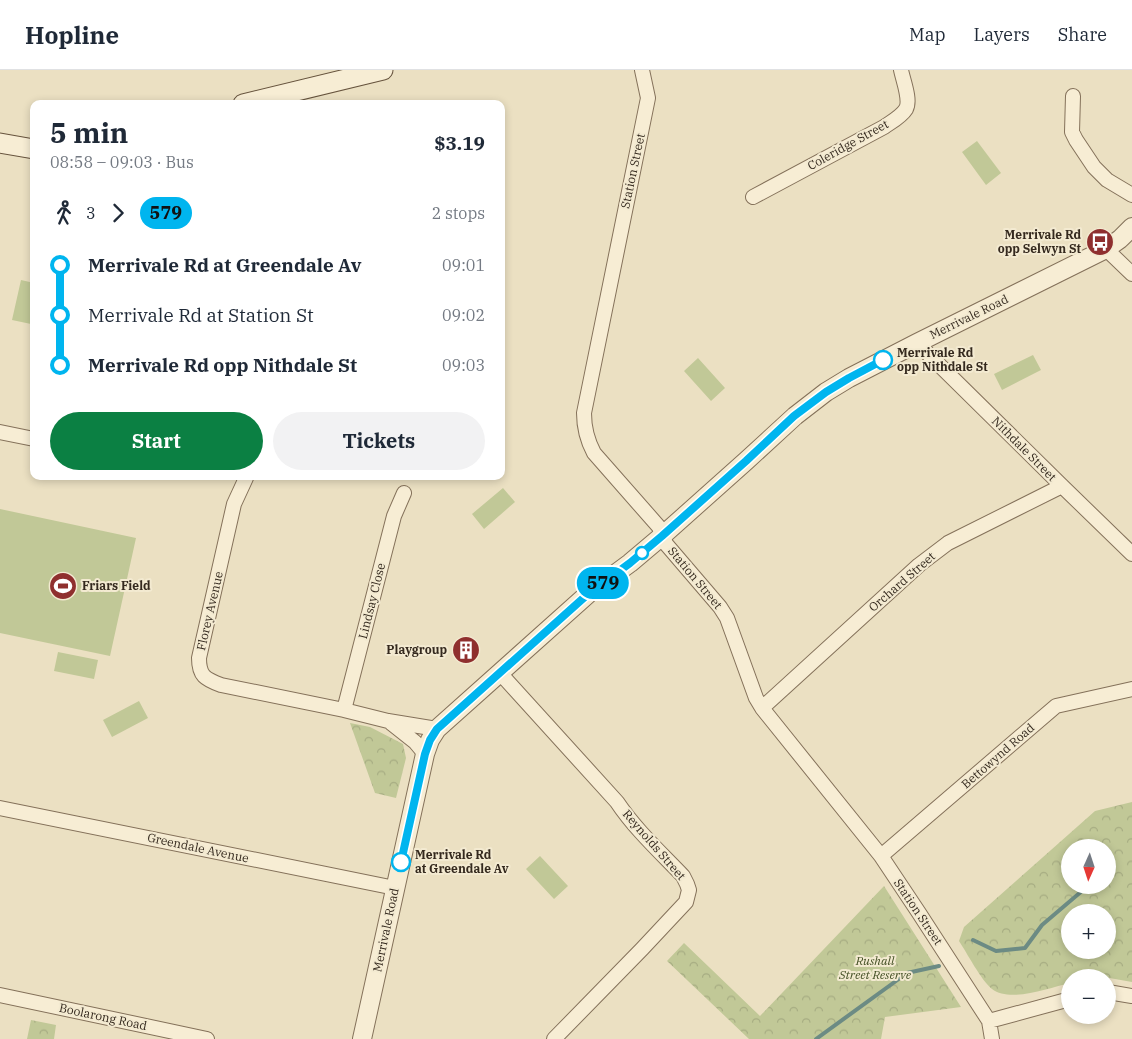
<!DOCTYPE html>
<meta charset="utf-8">
<style>
body{margin:0;font-family:"IBM Plex Serif",serif;background:#f2f2f3;color:#1f2937;height:100vh;display:flex;flex-direction:column;font-size:19px;white-space:nowrap}
*{box-sizing:border-box;margin:0}
p{font-size:16px;color:#747a83}
.icon{flex:none;width:28px;height:28px;fill:none;stroke:currentColor;stroke-width:2;stroke-linecap:round;stroke-linejoin:round}
.map{position:relative;flex:1;overflow:hidden}
.side{position:absolute;left:30px;top:30px;width:475px;height:380px;display:flex;flex-direction:column;background:#fff;border-radius:10px;box-shadow:0 2px 8px #0003}
.side>*{flex:none}
.badge{padding:0 10px;border-radius:16px;font-size:18px;line-height:32px}
.needle{width:32px;rotate:183deg}
.tools{position:absolute;left:1061px;top:769px;display:grid;gap:10px}
.tools a{display:grid;place-items:center;width:55px;height:55px;border-radius:50%;background:#fff;box-shadow:0 2px 8px #0003;font-size:25px}
.map>.badge{position:absolute;translate:-50% -50%;box-shadow:0 0 0 2px #fff}
.legs{display:flex;align-items:center;gap:8px;height:55px;padding:0 20px;font-size:16px}
.legs p{margin-inline-start:auto}
.summary{display:flex;align-items:center;justify-content:space-between;height:85px;padding:0 20px}
h1{font-size:28px;font-weight:700;line-height:38px}
.cta{display:flex;gap:10px;margin-top:auto;padding:10px 20px}
.cta a{flex:1;height:58px;border-radius:30px;background:#0b8043;color:#fff;font-size:20px;font-weight:700;line-height:58px;text-align:center}
.cta a+a{background:#f2f2f3;color:#1f2937}
ul{padding:0 20px;list-style:none}
li{display:flex;align-items:center;gap:18px;height:50px;font-size:19px}
li i{display:grid;place-items:center;width:8px;height:100%;margin:0 6px;background:currentColor}
li i::after{content:'';width:12px;height:12px;margin:-6px;border:4px solid;border-radius:50%;background:#fff}
li p{margin-inline-start:auto}
li:first-child i{background:linear-gradient(#0000 50%,currentColor 0)}
li:last-child i{background:linear-gradient(currentColor 50%,#0000 0)}
header{display:flex;align-items:center;gap:30px;box-sizing:border-box;height:70px;padding:0 25px;background:#fff;border-bottom:1px solid #e0e1e3}
header strong{font-size:24px}
nav{display:flex;gap:28px;margin-inline-start:auto;font-size:18px}
.map>svg:first-child{display:block}
.forest{fill:url(#forest-crowns);fill-rule:evenodd}
.pitch{fill:#c1c897}
.lines{fill:none;stroke-linecap:round;stroke-linejoin:round}
.stream{stroke:#6c8b84;stroke-width:4}
.minor-casing{stroke:#84715a;stroke-width:16}
.tertiary-casing{stroke:#84715a;stroke-width:20}
.secondary-casing{stroke:#66533d;stroke-width:21}
.minor{stroke:#f7edd4;stroke-width:14}
.tertiary{stroke:#f7edd4;stroke-width:18}
.secondary{stroke:#f7edd4;stroke-width:19}
.line-1-casing{stroke:#fff;stroke-width:11}
.line-1{stroke:#00b5ef;stroke-width:8}
.stop-1-dot{fill:#fff;stroke:#00b5ef;stroke-width:2.5}
.labels{text-anchor:middle;stroke-width:4;stroke-linejoin:round;paint-order:stroke}
.street-label{font-size:12px;fill:#34291e;stroke:#f3ead1}
.poi-label{font-size:12px;font-weight:bold;fill:#34291e;stroke:#f3ead1;text-anchor:end}
.stop-label{font-size:12px;font-weight:bold;fill:#34291e;stroke:#f3ead1;text-anchor:start}
.park-label{font-size:12px;font-style:italic;fill:#445025;stroke:#f3ead1}
</style>
<header>
<strong>Hopline</strong>
<nav><a>Map</a><a>Layers</a><a>Share</a></nav>
</header>
<div class="map">
<svg width="1132" height="969" viewBox="0 0 1132 969">
<defs>
<pattern id="forest-crowns" width="20" height="18" patternUnits="userSpaceOnUse" patternTransform="scale(1.25)"><rect width="20" height="18" fill="#c1c897"/><path d="M2 6a3 3 0 1 1 6 0M12 15a3 3 0 1 1 6 0" fill="none" stroke="#a6ac82"/></pattern>
</defs>
<rect width="100%" height="100%" fill="#ebe0c2"/>
<path class="forest" d="M 350,653 L 370,657 L 403,674 L 406,688 L 396,728 L 375,723 Z
M 1132,732 L 1132,912 L 1098,906 L 1093,907 L 1070,908 L 1070,913 C 1049,918 1010,933 992,919 C 981,910 967,883 959,871 L 964,857 L 1095,741 ZM 1070,778 L 1108,778 L 1108,815 L 1070,815 ZM 1070,842 L 1108,842 L 1108,880 L 1070,880 Z
M 884,816 L 961,937 L 885,947 L 881,969 L 749,969 L 667,891 L 684,873 L 760,946 Z
M 31,950 L 56,955 L 54,969 L 27,969 Z"/>
<path class="pitch" d="M 977,71 L 1001,103 L 986,115 L 962,82 Z
M 21,210 L 34,213 L 34,242 L 31,254 L 12,250 Z
M 1033,285 L 1041,300 L 1002,320 L 994,304 Z
M 698,288 L 725,318 L 711,331 L 684,301 Z
M 503,418 L 515,432 L 484,459 L 472,444 Z
M 0,439 L 136,468 L 110,586 L 0,563 Z
M 58,582 L 98,590 L 94,609 L 54,601 Z
M 139,631 L 148,648 L 112,667 L 103,650 Z
M 540,786 L 568,816 L 554,829 L 526,799 Z"/>
<g class="lines">
<path class="stream" d="M 973,870 L 996,881 L 1025,878 L 1042,855 L 1089,815
M 816,969 L 907,903 L 939,896"/>
<g class="minor-casing">
<path id="minor" d="M 642,0 L 648,28 L 584,343 C 584,358 587,370 594,383 L 659,457 L 666,474 L 720,537 L 727,548 L 756,628 L 762,638 L 881,786 L 919,843 L 989,951 L 992,969
M 1073,26 L 1072,62 L 1076,70 L 1094,97 L 1107,110 L 1132,125
M 753,127 L 884,57 C 891,52 901,47 906,39 C 911,30 903,10 901,0
M 1106,179 L 1132,204
M 917,273 L 1062,416 L 1132,484
M 0,362 L 34,369
M 246,408 L 234,434 L 199,588 C 199,606 205,609 221,615 L 344,640 L 388,651 L 437,659
M 500,603 L 617,732 C 635,759 660,782 683,806 L 687,814 L 689,820 L 686,832 L 642,879 L 554,969
M 762,638 L 919,495 L 948,473 L 1062,416
M 344,640 L 394,446 L 404,423
M 391,653 L 415,672 L 425,684
M 0,738 L 395,818
M 881,786 L 1056,636 L 1132,619
M 1108,922 L 1132,926
M 0,925 L 207,969
M 989,951 L 1070,929"/>
</g>
<g class="tertiary-casing">
<path id="tertiary" d="M 362,969 L 425,684 L 430,670 L 437,659 L 588,524 L 630,493 L 662,466 L 746,391 L 795,346 L 826,322 L 849,308 L 917,273 L 1106,179 L 1120,169 L 1132,157"/>
</g>
<g class="secondary-casing">
<path id="secondary" d="M 243,34 L 383,0
M 0,73 L 34,79"/>
</g>
<use href="#minor" class="minor"/>
<use href="#tertiary" class="tertiary"/>
<use href="#secondary" class="secondary"/>
</g>
<g class="lines">
<g class="line-1-casing">
<path id="line-1" d="M 401,792 L 425,684 L 430,670 L 437,659 L 588,524 L 630,493 L 662,466 L 746,391 L 794,346 L 826,322 L 849,308 L 883,290"/>
</g>
<use href="#line-1" class="line-1"/>
</g>
<defs>
<g id="bus-disc" transform="scale(1.4375)"><circle r="9.5" fill="#8f2f2e" stroke="#f3ead1"/><path d="M-5-6H5V4H4V6H2V4H-2V6H-4V4H-5ZM-3.5-4V0h7V-4ZM-3.5 1.2v1.5H-2V1.2ZM2 1.2v1.5H3.5V1.2Z" fill="#fff"/></g>
<g id="stadium-disc" transform="scale(1.4375)"><circle r="9.5" fill="#8f2f2e" stroke="#f3ead1"/><path d="M0-5a6.5 5 0 1 0 0 10a6.5 5 0 1 0 0-10ZM-3.5-1.8h7v3.6h-7Z" fill="#fff"/></g>
<g id="building-disc" transform="scale(1.4375)"><circle r="9.5" fill="#8f2f2e" stroke="#f3ead1"/><path d="M-4-6H4V6H1V3H-1V6H-4ZM-2.5-4.3h1.7v1.8h-1.7ZM.8-4.3h1.7v1.8H.8ZM-2.5-1h1.7V.8h-1.7ZM.8-1h1.7V.8H.8Z" fill="#fff"/></g>
</defs>
<g fill-rule="evenodd">
<use href="#bus-disc" x="1100" y="172"/>
<use href="#stadium-disc" x="63" y="516"/>
<use href="#building-disc" x="466" y="580"/>
</g>
<g class="stop-1-dot">
<circle cx="883" cy="290" r="9"/>
<circle cx="642" cy="483" r="6"/>
<circle cx="401" cy="792" r="9"/>
</g>
<g class="labels">
<g class="street-label">
<text transform="translate(848 75) rotate(-29)" y="4">Coleridge Street</text>
<text transform="translate(633 101) rotate(-78)" y="4">Station Street</text>
<text transform="translate(969 247) rotate(-26)" y="4">Merrivale Road</text>
<text transform="translate(1024 379) rotate(45)" y="4">Nithdale Street</text>
<text transform="translate(695 508) rotate(50)" y="4">Station Street</text>
<text transform="translate(902 512) rotate(-41)" y="4">Orchard Street</text>
<text transform="translate(372 531) rotate(-76)" y="4">Lindsay Close</text>
<text transform="translate(210 541) rotate(-77)" y="4">Florey Avenue</text>
<text transform="translate(998 686) rotate(-41)" y="4">Bettowynd Road</text>
<text transform="translate(654 775) rotate(49)" y="4">Reynolds Street</text>
<text transform="translate(198 778) rotate(12)" y="4">Greendale Avenue</text>
<text transform="translate(918 842) rotate(56)" y="4">Station Street</text>
<text transform="translate(386 860) rotate(-78)" y="4">Merrivale Road</text>
<text transform="translate(103 947) rotate(12)" y="4">Boolarong Road</text>
</g>
<g class="poi-label">
<text x="1081" y="169">Merrivale Rd<tspan x="1081" dy="14">opp Selwyn St</tspan></text>
<text x="82" y="520" text-anchor="start">Friars Field</text>
<text x="447" y="584">Playgroup</text>
</g>
<g class="stop-label">
<text x="897" y="287">Merrivale Rd<tspan x="897" dy="14">opp Nithdale St</tspan></text>
<text x="415" y="789">Merrivale Rd<tspan x="415" dy="14">at Greendale Av</tspan></text>
</g>
<g class="park-label">
<text x="875" y="895">Rushall<tspan x="875" dy="14">Street Reserve</tspan></text>
</g>
</g>
</svg>
<div class="tools">
<a><svg class="needle" viewBox="-14 -14 28 28"><path d="M0-13l5 13h-10z" fill="#e53935"/><path d="M0 13l5-13h-10z" fill="#747a83"/></svg></a>
<a>+</a>
<a>−</a>
</div>
<b class="badge" style="left:603px;top:513px;background:#00b5ef;color:#111">579</b>
<section class="side">
<div class="summary"><div><h1>5 min</h1><p>08:58 – 09:03 · Bus</p></div><b>$3.19</b></div>
<div class="legs"><svg class="icon" aria-label="walk" viewBox="0 0 24 24"><circle cx="13" cy="4" r="2"/><path d="M13 8l-2 6 4 7M11 14l-3 7M7 12l3-4h3l4 4"/></svg>3<svg class="icon" aria-label="forward" viewBox="0 0 24 24"><path d="M9 5l7 7-7 7"/></svg><b class="badge" style="background:#00b5ef;color:#111">579</b><p>2 stops</p></div>
<ul>
<li><i style="color:#00b5ef"></i><b>Merrivale Rd at Greendale Av</b><p>09:01</p></li>
<li><i style="color:#00b5ef"></i><span>Merrivale Rd at Station St</span><p>09:02</p></li>
<li><i style="color:#00b5ef"></i><b>Merrivale Rd opp Nithdale St</b><p>09:03</p></li>
</ul>
<div class="cta"><a>Start</a><a>Tickets</a></div>
</section>
</div>
